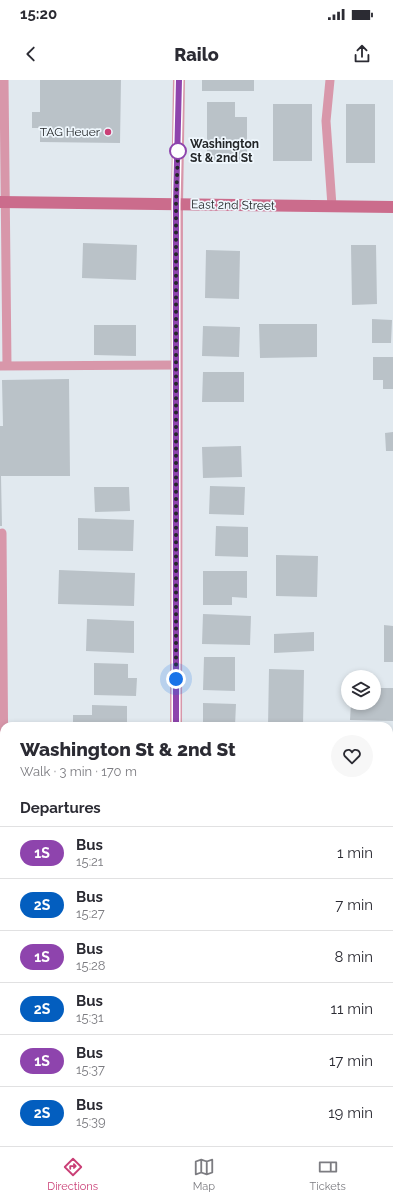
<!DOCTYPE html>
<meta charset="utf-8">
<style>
body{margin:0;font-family:Raleway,sans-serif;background:#f7f7f7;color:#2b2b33;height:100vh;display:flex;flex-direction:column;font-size:15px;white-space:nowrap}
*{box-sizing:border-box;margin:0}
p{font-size:13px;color:#7c7c81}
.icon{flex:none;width:22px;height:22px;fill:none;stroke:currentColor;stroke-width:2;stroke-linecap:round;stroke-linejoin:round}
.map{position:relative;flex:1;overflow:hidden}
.side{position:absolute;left:0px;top:642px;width:393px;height:424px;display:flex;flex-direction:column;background:#fff;border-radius:12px 12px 0 0;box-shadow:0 2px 6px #0003}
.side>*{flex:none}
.badge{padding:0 8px;border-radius:13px;font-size:14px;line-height:26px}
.controls{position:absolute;left:341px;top:590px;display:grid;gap:8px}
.controls a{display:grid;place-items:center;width:40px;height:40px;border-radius:50%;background:#fff;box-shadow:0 2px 6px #0003;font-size:20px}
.you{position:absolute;width:20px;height:20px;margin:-10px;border:3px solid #fff;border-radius:50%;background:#1a73e8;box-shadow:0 0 0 6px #1a73e833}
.map>.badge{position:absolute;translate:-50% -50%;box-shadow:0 0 0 2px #fff}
h2{padding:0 20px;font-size:15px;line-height:36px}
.round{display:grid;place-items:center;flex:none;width:42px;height:42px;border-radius:21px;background:#f7f7f7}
.summary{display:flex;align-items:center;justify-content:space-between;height:68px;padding:0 20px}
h1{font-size:19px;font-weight:800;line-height:30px}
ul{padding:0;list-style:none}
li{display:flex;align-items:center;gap:12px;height:52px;padding:0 20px;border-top:1px solid #e1e1e2}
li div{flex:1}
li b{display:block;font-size:15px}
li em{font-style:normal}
li .badge{min-width:44px;font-weight:700;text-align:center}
.status{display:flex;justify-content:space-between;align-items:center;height:28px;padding:0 20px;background:#fff;direction:ltr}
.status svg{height:11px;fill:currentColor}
header{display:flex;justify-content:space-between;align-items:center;height:52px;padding:0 20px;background:#fff;font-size:18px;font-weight:800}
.menu{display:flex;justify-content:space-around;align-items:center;height:56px;border-top:1px solid #e1e1e2;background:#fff;font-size:11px;color:#7c7c81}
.menu a{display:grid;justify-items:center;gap:2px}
.menu .active{color:#ca3f76}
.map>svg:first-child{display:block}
.building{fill:#bac2c8}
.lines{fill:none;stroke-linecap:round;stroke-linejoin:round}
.lane{stroke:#d897aa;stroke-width:9}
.street{stroke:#d897aa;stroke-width:12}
.secondary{stroke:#cb6c8c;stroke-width:12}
.line-casing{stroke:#fff;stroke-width:9}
.line{stroke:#8e44ad;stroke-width:6}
.walk{stroke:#232628;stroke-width:4;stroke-dasharray:0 7.2}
.poi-dot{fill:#ca3f76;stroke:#eff7fd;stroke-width:1.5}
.stop-dot{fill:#fff;stroke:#8e44ad;stroke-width:2}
.labels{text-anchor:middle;stroke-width:3.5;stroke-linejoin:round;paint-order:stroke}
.poi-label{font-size:12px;fill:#232628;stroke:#eff7fd;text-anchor:end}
.stop-label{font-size:12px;font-weight:bold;fill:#232628;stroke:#eff7fd;text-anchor:start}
.street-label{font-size:12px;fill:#232628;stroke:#eff7fd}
</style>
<div class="status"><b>15:20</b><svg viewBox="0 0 49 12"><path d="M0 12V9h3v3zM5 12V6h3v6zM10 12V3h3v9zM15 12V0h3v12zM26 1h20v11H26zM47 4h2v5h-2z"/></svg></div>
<header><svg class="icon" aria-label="back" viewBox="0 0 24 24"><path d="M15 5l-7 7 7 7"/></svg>Railo<svg class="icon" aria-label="share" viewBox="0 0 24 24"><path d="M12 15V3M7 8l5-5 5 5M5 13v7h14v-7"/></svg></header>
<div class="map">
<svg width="393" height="1066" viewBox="0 0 393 1066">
<rect width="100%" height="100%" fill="#e1e9ef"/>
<path class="building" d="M 40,0 L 121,0 L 120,63 L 40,62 L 40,48 L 32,48 L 32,32 L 40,32 Z
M 202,0 L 254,0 L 254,11 L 202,11 Z
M 207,22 L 235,22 L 235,37 L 247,37 L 247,82 L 207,82 Z
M 273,24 L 312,24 L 312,81 L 273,81 Z
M 346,24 L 375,24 L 375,83 L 346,83 Z
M 83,163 L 137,165 L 136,200 L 82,198 Z
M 351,165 L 376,165 L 377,224 L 352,225 Z
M 206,170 L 240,171 L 239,219 L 205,218 Z
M 372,239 L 392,240 L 391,263 L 372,263 Z
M 259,244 L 317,244 L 317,277 L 260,278 Z
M 94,245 L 136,245 L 136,276 L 94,275 Z
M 203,246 L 240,247 L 239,277 L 202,276 Z
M 373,277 L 393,277 L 393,309 L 383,309 L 383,300 L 373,300 Z
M 203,292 L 244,292 L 244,322 L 202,322 Z
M 69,299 L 70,396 L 1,396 L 2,446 L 0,446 L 0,346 L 3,346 L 2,300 Z
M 393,352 L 393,371 L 386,371 L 385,353 Z
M 241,366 L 242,397 L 203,398 L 202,367 Z
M 210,406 L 245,407 L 244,435 L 209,434 Z
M 94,407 L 129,407 L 130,431 L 95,432 Z
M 78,438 L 134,440 L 133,471 L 78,470 Z
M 216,446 L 248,447 L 248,477 L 215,476 Z
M 276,475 L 318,476 L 317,517 L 276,516 Z
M 59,490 L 135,493 L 134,526 L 58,524 Z
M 203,491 L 247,491 L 247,518 L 232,517 L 232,525 L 203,525 Z
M 203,534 L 251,536 L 250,565 L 202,564 Z
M 87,539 L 134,541 L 134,573 L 86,571 Z
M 384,545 L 393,546 L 393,582 L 384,582 Z
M 314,552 L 314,571 L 274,573 L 274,554 Z
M 204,577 L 235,577 L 235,611 L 203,610 Z
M 94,583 L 128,584 L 128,598 L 137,598 L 136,616 L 94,615 Z
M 269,589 L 304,590 L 303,646 L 268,646 Z
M 374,608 L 393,608 L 393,641 L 350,640 L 351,623 L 374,623 Z
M 203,623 L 236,624 L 235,646 L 203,646 Z
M 92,625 L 127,626 L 127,646 L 73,646 L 73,635 L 92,635 Z
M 389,751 L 393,751 L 393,785 L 389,785 Z
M 80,1062 L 134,1062 L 134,1066 L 80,1066 Z
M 215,1062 L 256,1062 L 256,1066 L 215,1066 Z"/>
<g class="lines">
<path class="lane" d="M 4,0 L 7,286
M 330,0 L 326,41 L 332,126
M 0,286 L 176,285
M 2,453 L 4,703
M 0,1042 L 4,1042
M 6,1062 L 6,1066
M 325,1062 L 325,1066"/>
<path class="street" d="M 176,646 L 177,124 L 179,0
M 0,830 L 4,830
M 389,835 L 393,836
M 171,1066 L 171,1062"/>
<path class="secondary" d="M 0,122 L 393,127"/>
</g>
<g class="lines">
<g class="line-casing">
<path id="line" d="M 176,646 L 176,124 L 179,0"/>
</g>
<use href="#line" class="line"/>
<path class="walk" d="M 176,599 L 176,124 L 178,71"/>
</g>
<circle class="poi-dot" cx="108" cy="52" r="4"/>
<circle class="stop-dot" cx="178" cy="71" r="8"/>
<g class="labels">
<g class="poi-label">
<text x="100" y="56">TAG Heuer</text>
</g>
<g class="stop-label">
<text x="190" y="68">Washington<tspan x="190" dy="14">St &amp; 2nd St</tspan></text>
</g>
<g class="street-label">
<text transform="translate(233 125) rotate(1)" y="4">East 2nd Street</text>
</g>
</g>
</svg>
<div class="controls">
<a><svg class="icon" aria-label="layers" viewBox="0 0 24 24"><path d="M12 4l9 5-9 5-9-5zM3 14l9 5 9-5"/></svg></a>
</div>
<div class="you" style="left:176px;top:599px"></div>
<section class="side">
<div class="summary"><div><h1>Washington St &amp; 2nd St</h1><p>Walk · 3 min · 170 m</p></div><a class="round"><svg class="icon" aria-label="heart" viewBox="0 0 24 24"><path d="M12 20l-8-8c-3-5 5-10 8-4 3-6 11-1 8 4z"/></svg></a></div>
<h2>Departures</h2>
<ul>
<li><span class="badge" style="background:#8e44ad;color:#fff">1S</span><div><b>Bus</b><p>15:21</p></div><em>1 min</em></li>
<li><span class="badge" style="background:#035ebf;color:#fff">2S</span><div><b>Bus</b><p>15:27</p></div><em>7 min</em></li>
<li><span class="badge" style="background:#8e44ad;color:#fff">1S</span><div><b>Bus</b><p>15:28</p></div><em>8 min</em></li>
<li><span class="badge" style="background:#035ebf;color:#fff">2S</span><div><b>Bus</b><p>15:31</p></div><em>11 min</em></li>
<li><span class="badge" style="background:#8e44ad;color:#fff">1S</span><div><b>Bus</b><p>15:37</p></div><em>17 min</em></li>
<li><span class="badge" style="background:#035ebf;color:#fff">2S</span><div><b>Bus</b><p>15:39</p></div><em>19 min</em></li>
</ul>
</section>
</div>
<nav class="menu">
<a class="active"><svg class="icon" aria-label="directions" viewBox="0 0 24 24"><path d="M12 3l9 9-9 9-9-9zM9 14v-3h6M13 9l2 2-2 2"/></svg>Directions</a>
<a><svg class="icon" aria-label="map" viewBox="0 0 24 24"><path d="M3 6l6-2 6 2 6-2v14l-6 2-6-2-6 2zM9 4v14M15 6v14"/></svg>Map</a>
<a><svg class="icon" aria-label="tickets" viewBox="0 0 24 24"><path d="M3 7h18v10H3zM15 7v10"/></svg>Tickets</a>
</nav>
